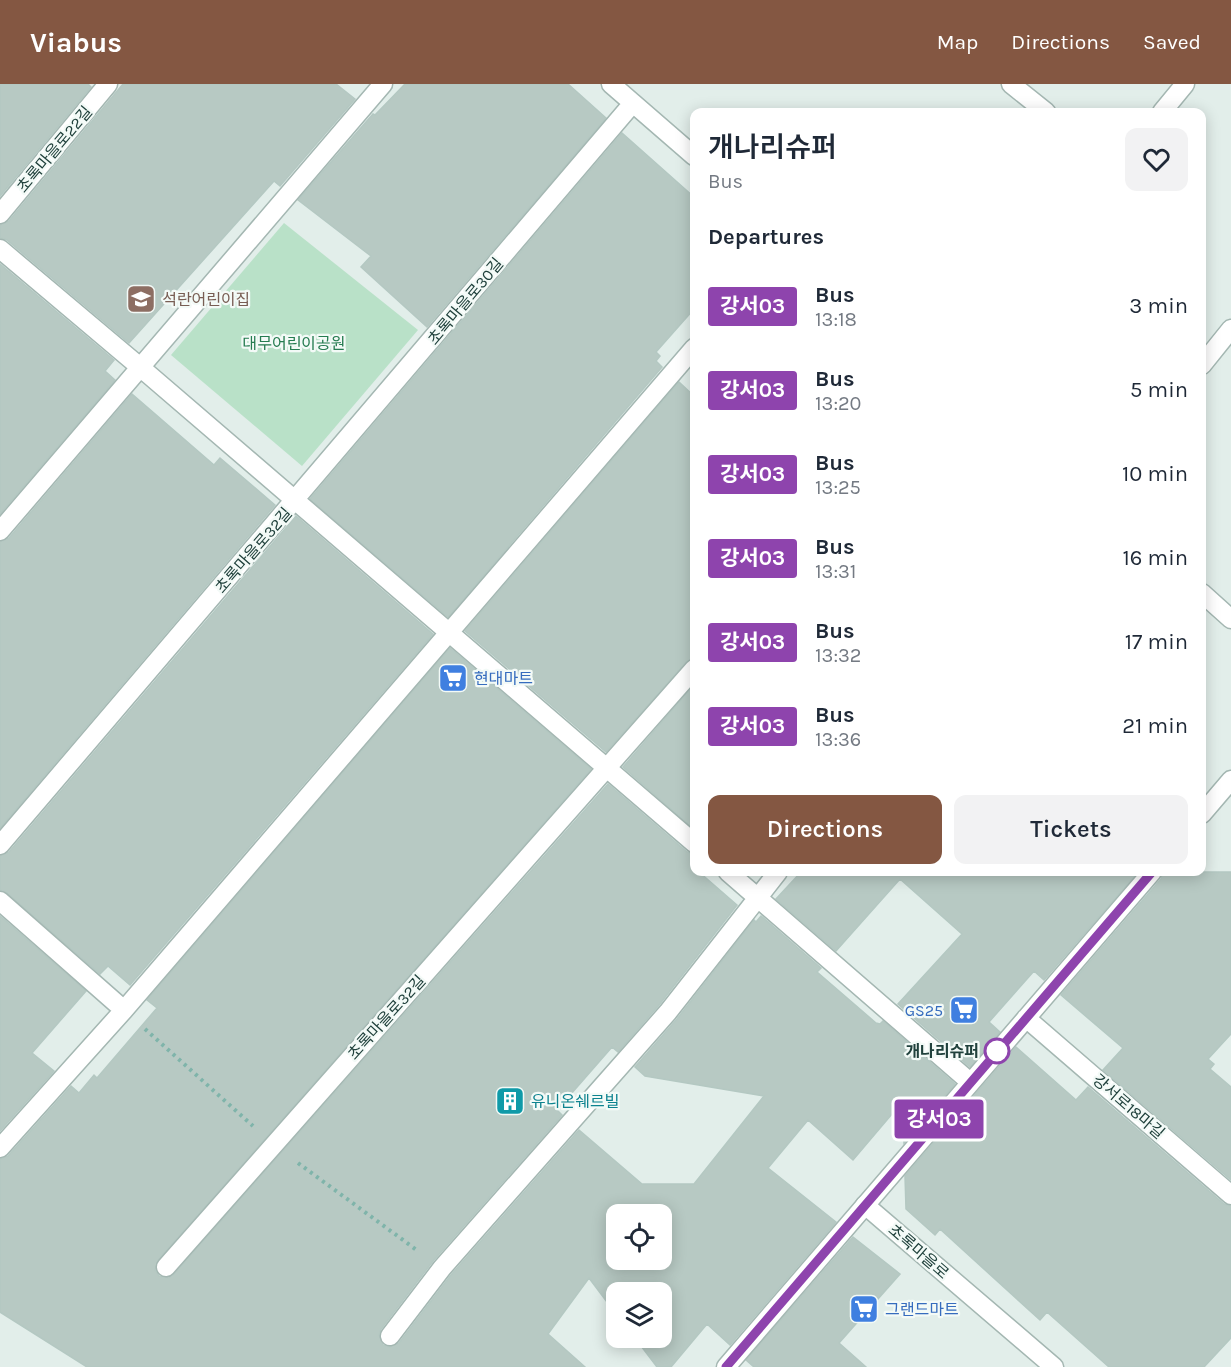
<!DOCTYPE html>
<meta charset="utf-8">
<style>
body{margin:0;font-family:Karla,"Noto Sans KR",sans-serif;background:#f2f2f3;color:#1f2937;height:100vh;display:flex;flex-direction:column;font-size:22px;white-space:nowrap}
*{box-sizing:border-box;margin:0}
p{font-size:20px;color:#747a83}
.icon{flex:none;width:33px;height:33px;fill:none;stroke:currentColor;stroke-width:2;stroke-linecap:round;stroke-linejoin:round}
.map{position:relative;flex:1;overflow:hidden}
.sheet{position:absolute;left:690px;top:24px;width:516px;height:768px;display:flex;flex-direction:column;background:#fff;border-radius:12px;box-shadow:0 3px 15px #0003}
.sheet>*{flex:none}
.badge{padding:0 12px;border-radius:4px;font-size:21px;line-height:39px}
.controls{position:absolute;left:606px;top:1120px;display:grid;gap:12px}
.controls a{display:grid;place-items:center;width:66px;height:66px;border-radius:12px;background:#fff;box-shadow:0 3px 15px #0003;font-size:30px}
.map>.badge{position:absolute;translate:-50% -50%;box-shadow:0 0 0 3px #fff}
h2{padding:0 18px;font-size:22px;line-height:54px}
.round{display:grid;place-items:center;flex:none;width:63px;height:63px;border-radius:12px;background:#f2f2f3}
.overview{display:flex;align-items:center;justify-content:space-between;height:102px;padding:0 18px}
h1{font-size:28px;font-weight:600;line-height:45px}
.action{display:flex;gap:12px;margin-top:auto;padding:12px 18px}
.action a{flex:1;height:69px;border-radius:12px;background:#845742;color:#fff;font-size:24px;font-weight:600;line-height:69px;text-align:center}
.action a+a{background:#f2f2f3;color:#1f2937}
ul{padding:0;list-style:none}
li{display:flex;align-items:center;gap:18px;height:84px;padding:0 18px}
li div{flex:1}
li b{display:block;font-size:22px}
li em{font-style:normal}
li .badge{min-width:66px;font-weight:700;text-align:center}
header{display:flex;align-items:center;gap:36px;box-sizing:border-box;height:84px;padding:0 30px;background:#845742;color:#fff}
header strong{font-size:28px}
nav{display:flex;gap:33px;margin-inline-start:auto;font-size:21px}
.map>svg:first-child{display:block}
.green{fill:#b9e1c8}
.building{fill:#b7c9c3;stroke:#b4c8c2;stroke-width:1.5;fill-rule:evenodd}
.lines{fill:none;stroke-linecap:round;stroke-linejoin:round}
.service-casing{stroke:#a4b7b2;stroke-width:21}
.minor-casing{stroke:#a4b7b2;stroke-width:21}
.path{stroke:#7fb4aa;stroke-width:4;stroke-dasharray:3 4.5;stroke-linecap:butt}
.service{stroke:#fff;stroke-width:18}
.minor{stroke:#fff;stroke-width:18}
.line-casing{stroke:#fff;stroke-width:14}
.line{stroke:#8e44ad;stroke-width:9}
.stop-dot{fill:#fff;stroke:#8e44ad;stroke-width:3}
.labels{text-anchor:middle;stroke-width:4.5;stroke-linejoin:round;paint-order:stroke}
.street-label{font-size:16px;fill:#20413c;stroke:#f3faf7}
.education-label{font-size:16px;fill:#785e54;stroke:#f3faf7;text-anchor:start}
.park-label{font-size:16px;fill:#267c51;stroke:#f3faf7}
.shop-label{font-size:16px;fill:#366cbe;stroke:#f3faf7;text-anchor:start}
.stop-label{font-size:16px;font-weight:bold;fill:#20413c;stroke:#f3faf7;text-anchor:end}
.culture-label{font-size:16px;fill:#0d838f;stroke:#f3faf7;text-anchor:start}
</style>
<header>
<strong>Viabus</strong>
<nav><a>Map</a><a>Directions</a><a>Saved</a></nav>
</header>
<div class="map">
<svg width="1231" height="1283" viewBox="0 0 1231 1283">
<rect width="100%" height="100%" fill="#e2eeea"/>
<path class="green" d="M 284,139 L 418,246 L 302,382 L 171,271 Z"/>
<path class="building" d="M 0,0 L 88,0 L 91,3 L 0,112 Z
M 123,0 L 336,0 L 355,15 L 280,102 L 274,97 L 129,259 L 7,156 L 0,154 L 0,141 L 9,137 Z
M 405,0 L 568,0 L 606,34 L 427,243 L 361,183 L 371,172 L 298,116 L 373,30 L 375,31 Z
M 622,49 L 694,113 L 694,225 L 656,268 L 660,272 L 656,277 L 662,283 L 448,533 L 310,415 Z
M 0,180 L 114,276 L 105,287 L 115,296 L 0,430 Z
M 679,298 L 694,312 L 694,574 L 686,578 L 606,668 L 465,547 Z
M 132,310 L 214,381 L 220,374 L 275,421 L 0,744 L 0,458 L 9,454 Z
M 296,432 L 433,550 L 130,901 L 108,882 L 100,890 L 7,809 L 0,806 L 0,772 L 9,768 Z
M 450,564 L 591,685 L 158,1176 L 155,1186 L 159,1192 L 169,1194 L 174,1190 L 608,700 L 687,768 L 694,770 L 694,788 L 699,788 L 737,821 L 659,921 L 618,968 L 612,963 L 557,1026 L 562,1031 L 433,1177 L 381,1245 L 379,1251 L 383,1261 L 389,1263 L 399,1259 L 451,1191 L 579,1046 L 642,1100 L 694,1100 L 764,1012 L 645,992 L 635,983 L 677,935 L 754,836 L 756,838 L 761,832 L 821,884 L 817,888 L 876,939 L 880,940 L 883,937 L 955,1000 L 904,1059 L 903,1017 L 853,1076 L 808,1036 L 768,1084 L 836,1138 L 730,1261 L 707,1240 L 671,1283 L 657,1283 L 635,1254 L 662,1254 L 662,1209 L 616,1209 L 616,1230 L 589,1194 L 548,1250 L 585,1283 L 87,1283 L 0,1228 L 0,1075 L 8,1072 L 71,1002 L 79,1009 L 94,991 L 97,994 L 157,924 L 147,916 ZM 616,1131 L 662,1131 L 662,1176 L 616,1176 Z
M 694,601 L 694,745 L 623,683 Z
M 801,788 L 1138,788 L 1044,896 L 1034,887 L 989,938 L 1000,948 L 970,983 L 898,920 L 962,850 L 900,795 L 836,867 L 776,815 Z
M 1163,788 L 1231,788 L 1231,950 L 1208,975 L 1214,980 L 1210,985 L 1231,1003 L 1231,1096 L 1103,986 L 1123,964 L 1061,911 L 1161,795 Z
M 0,832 L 86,907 L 32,969 L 54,987 L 0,1047 Z
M 1016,963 L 1076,1016 L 1088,1003 L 1224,1120 L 1231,1122 L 1231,1254 L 1204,1283 L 1109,1283 L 1047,1228 L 1040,1236 L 940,1145 L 935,1151 L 906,1125 L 905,1092 Z
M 853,1153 L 900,1190 L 839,1259 L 866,1283 L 754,1283 L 746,1276 Z"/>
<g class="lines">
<g class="service-casing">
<path id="service" d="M 865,1121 L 1054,1283"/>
</g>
<g class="minor-casing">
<path id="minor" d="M 611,0 L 694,72
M 1011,0 L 1046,28
M 1162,28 L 1185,0
M 0,130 L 108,0
M 0,165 L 140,283 L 694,759
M 1202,281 L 1231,245
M 0,447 L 383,0
M 1202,509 L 1231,535
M 1202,730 L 1231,696
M 0,761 L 633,19
M 728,788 L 970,998
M 0,817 L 124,926
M 1026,934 L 1231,1111
M 0,1064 L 124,926 L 694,264
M 166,1183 L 694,585
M 390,1252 L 442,1184 L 668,928 L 778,788
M 726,1283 L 1152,788"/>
</g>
<path class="path" d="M 145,945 L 253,1042
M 298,1079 L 418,1167"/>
<use href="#service" class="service"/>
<use href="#minor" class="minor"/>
</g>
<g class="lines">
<g class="line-casing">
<path id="line" d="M 726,1283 L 1152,788"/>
</g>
<use href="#line" class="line"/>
</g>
<defs>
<g id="school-square" transform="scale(1.5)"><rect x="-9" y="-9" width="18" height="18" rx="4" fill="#8d6e63" stroke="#f3faf7"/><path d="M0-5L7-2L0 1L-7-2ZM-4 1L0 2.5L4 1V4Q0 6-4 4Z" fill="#fff"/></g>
<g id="supermarket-square" transform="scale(1.5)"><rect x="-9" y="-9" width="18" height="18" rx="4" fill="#3f7fe0" stroke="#f3faf7"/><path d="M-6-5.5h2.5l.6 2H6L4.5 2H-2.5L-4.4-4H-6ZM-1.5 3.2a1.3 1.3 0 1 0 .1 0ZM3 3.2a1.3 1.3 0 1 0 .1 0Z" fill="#fff"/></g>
<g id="building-square" transform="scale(1.5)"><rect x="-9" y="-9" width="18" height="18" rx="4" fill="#0f9aa8" stroke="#f3faf7"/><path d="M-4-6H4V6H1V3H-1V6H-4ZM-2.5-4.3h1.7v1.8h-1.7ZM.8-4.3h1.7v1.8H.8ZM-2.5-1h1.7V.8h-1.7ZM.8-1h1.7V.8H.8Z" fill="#fff"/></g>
</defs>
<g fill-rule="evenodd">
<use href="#school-square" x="141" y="215"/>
<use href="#supermarket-square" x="453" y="594"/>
<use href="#supermarket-square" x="964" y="926"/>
<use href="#building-square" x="510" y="1017"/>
<use href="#supermarket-square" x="864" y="1225"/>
</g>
<circle class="stop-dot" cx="997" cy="967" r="12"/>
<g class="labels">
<g class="street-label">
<text transform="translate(54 65) rotate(-50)" y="6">초록마을로22길</text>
<text transform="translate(465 217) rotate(-50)" y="6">초록마을로30길</text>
<text transform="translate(253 466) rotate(-49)" y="6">초록마을로32길</text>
<text transform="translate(386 933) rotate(-48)" y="6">초록마을로32길</text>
<text transform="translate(1129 1022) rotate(41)" y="6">강서로18마길</text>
<text transform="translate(919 1167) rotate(41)" y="6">초록마을로</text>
</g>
<g class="education-label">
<text x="162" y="221">석란어린이집</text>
</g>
<g class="park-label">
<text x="294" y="265">대무어린이공원</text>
</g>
<g class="shop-label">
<text x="474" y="600">현대마트</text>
<text x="943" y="932" text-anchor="end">GS25</text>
<text x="885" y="1231">그랜드마트</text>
</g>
<g class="stop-label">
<text x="979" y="973">개나리슈퍼</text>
</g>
<g class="culture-label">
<text x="531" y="1023">유니온쉐르빌</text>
</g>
</g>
</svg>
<div class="controls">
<a><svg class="icon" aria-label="locate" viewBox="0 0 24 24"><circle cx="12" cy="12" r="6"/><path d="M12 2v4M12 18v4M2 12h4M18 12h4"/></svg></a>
<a><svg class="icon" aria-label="layers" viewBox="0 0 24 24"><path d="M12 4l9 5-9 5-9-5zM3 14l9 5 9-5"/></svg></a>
</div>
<b class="badge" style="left:939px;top:1035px;background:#8e44ad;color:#fff">강서03</b>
<section class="sheet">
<div class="overview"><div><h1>개나리슈퍼</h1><p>Bus</p></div><a class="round"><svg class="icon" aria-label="heart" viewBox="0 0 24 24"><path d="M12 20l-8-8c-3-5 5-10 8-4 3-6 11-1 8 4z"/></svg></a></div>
<h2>Departures</h2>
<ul>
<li><span class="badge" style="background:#8e44ad;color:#fff">강서03</span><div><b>Bus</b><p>13:18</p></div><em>3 min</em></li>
<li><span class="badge" style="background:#8e44ad;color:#fff">강서03</span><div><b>Bus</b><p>13:20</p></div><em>5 min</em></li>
<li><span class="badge" style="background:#8e44ad;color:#fff">강서03</span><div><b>Bus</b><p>13:25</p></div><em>10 min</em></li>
<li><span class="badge" style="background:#8e44ad;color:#fff">강서03</span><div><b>Bus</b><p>13:31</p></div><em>16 min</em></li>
<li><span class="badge" style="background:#8e44ad;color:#fff">강서03</span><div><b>Bus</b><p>13:32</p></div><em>17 min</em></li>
<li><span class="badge" style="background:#8e44ad;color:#fff">강서03</span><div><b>Bus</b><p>13:36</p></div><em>21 min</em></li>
</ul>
<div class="action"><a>Directions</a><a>Tickets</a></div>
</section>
</div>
